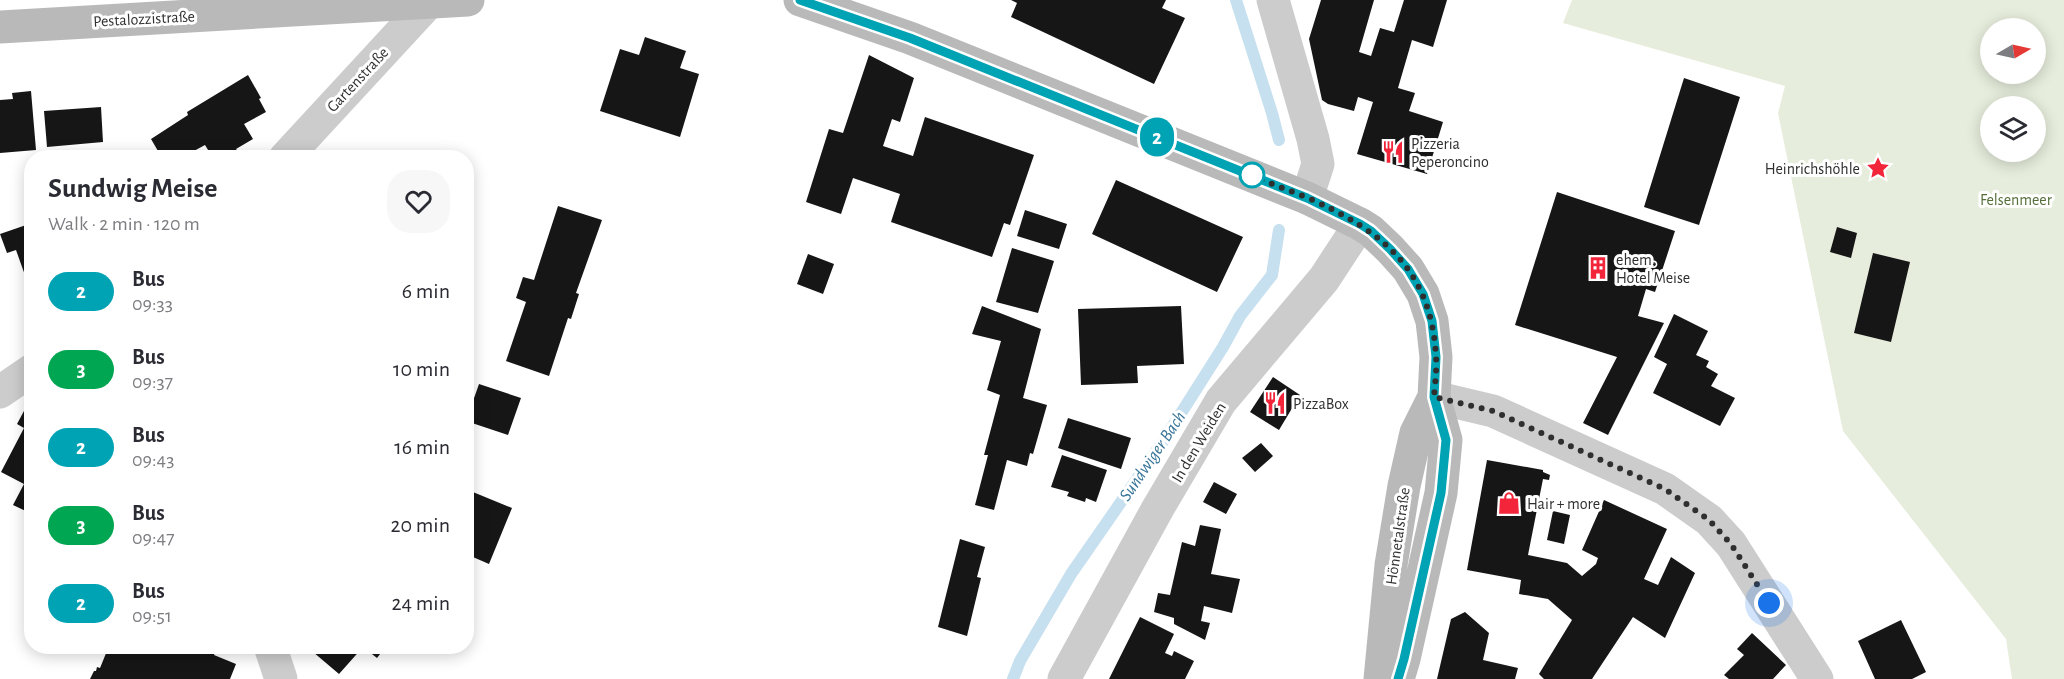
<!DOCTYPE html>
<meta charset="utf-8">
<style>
body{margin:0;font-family:"Alegreya Sans",sans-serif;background:#f7f7f7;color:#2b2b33;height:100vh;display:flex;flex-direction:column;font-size:22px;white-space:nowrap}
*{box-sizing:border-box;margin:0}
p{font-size:20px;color:#7c7c81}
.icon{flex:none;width:33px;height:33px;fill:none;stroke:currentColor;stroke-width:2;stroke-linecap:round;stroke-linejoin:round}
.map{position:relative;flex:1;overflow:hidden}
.drawer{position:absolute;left:24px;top:150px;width:450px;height:504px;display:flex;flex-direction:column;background:#fff;border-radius:24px;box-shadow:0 3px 15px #0003}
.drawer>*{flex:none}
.badge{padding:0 12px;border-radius:20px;font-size:21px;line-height:39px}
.needle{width:39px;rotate:81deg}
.buttons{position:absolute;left:1980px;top:18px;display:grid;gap:12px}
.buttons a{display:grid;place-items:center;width:66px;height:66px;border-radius:50%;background:#fff;box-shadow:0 3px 15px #0003;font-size:30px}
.you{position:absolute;width:30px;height:30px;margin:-15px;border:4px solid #fff;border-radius:50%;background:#1a73e8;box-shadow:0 0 0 9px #1a73e833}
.map>.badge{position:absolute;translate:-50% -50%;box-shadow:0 0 0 3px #fff}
.round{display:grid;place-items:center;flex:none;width:63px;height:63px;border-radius:24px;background:#f7f7f7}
.overview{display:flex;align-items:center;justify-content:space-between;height:102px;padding:0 24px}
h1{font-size:28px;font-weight:700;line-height:45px}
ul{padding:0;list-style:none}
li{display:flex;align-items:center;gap:18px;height:78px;padding:0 24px}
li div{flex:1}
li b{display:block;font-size:22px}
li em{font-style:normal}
li .badge{min-width:66px;font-weight:700;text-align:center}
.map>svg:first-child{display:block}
.green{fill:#e6eddc;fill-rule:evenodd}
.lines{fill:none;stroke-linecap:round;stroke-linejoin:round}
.stream{stroke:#c7e0ef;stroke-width:12}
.building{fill:#161616}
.street{stroke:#ccc;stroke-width:33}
.secondary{stroke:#b9b9b9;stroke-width:33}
.line-casing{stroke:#fff;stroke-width:14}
.line{stroke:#00a3b4;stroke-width:9}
.walk{stroke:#2f2f2f;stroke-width:6;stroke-dasharray:0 10.8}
.stop-dot{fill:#fff;stroke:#00a3b4;stroke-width:3}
.labels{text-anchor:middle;stroke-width:6;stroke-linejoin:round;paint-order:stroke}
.street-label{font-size:16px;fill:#2f2f2f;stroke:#fff}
.poi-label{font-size:16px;fill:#2f2f2f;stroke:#fff;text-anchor:start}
.park-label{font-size:16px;fill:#546f39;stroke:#fff}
.water-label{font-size:18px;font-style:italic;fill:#377598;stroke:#fff}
</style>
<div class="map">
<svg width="2064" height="679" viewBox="0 0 2064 679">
<rect width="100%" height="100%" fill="#fff"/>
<path class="green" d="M 1572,0 L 2064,0 L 2064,679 L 2012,679 L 2006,639 L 1843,431 L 1778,113 L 1785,86 L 1563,23 ZM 1990,28 L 2036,28 L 2036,74 L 1990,74 ZM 1990,106 L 2036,106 L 2036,152 L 1990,152 Z"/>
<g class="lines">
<path class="stream" d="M 1236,0 L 1272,113 L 1279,140
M 1013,679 L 1020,661 L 1071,574 L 1164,440 L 1223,347 L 1240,316 L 1272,275 L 1279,230"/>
</g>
<path class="building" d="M 1011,0 L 1166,0 L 1162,8 L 1185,18 L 1154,84 L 1011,17 L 1017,3 Z
M 1321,0 L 1374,0 L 1359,52 L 1371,56 L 1380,28 L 1394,32 L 1404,0 L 1447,0 L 1433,47 L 1412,40 L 1398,88 L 1415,93 L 1409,111 L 1443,122 L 1427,174 L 1357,154 L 1373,102 L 1358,97 L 1354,111 L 1328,104 L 1322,100 L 1309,39 Z
M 645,37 L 686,51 L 680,68 L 699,74 L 680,137 L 600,111 L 620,49 L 639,55 Z
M 869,55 L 914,78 L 900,122 L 892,119 L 883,146 L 913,156 L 925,117 L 1034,155 L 1010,225 L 1004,223 L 992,257 L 891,222 L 900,194 L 853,178 L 841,214 L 806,202 L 829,129 L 843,133 Z
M 248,75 L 261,98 L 259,99 L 266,112 L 244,124 L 253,139 L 236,149 L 240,155 L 235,158 L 213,158 L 205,145 L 181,158 L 162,158 L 151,139 L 188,115 L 187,112 Z
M 1684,78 L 1740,97 L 1699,225 L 1644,207 Z
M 31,91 L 36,150 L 0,153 L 0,100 L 13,99 L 12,93 Z
M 101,107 L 103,142 L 47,147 L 44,111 Z
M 1116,180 L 1243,237 L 1217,292 L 1092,234 Z
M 1557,192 L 1675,231 L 1655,292 L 1646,289 L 1638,316 L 1664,323 L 1608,435 L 1583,423 L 1617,357 L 1515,325 Z
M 558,206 L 602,220 L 576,293 L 579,294 L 571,319 L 568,318 L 549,376 L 506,361 L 526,302 L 516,298 L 523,277 L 534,280 Z
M 1025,210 L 1067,224 L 1059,249 L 1017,236 Z
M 32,223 L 32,292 L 31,292 L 16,250 L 7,253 L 0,234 Z
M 1837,227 L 1857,233 L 1851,258 L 1830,252 Z
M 1012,248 L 1054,261 L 1038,313 L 996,302 Z
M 1873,253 L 1910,262 L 1891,342 L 1854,333 Z
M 808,254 L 834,264 L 823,294 L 797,284 Z
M 982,306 L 1041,329 L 1023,398 L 1047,405 L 1033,454 L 1030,453 L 1027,466 L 1007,460 L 994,510 L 975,505 L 988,455 L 984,455 L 1000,395 L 987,390 L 1001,341 L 972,334 Z
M 1181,306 L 1184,364 L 1137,366 L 1138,383 L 1081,385 L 1078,309 Z
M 1674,314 L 1708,331 L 1696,355 L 1709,361 L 1706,367 L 1718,374 L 1711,386 L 1735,398 L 1720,426 L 1653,393 L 1667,364 L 1654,357 Z
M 1273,377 L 1300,395 L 1279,430 L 1250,412 Z
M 479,384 L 521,398 L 508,435 L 466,421 Z
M 32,396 L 32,514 L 13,505 L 24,484 L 1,472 L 24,428 L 17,424 Z
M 1068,418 L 1131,438 L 1121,469 L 1058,448 Z
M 1261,443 L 1273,456 L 1255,472 L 1242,458 Z
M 1062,455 L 1107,470 L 1096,502 L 1086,498 L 1085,502 L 1067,496 L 1069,492 L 1051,487 Z
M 1487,460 L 1543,470 L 1543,472 L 1550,475 L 1549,480 L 1543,479 L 1528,555 L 1567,563 L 1582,576 L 1596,564 L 1598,558 L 1582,550 L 1604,500 L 1667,529 L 1644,579 L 1658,585 L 1671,557 L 1695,573 L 1665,638 L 1633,617 L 1592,679 L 1544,679 L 1539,674 L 1572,620 L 1548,599 L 1519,594 L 1521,580 L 1467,570 Z
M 1214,482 L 1237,494 L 1226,514 L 1203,502 Z
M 468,490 L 512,508 L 489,564 L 466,554 L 466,495 Z
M 1553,511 L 1570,515 L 1564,544 L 1547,540 Z
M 1200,525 L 1221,529 L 1211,574 L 1240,579 L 1232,613 L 1204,606 L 1201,621 L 1210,623 L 1205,640 L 1174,624 L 1174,618 L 1154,612 L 1158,593 L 1170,595 L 1182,542 L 1195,546 Z
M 960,539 L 985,547 L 977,577 L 981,578 L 967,636 L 938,627 Z
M 1465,612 L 1489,633 L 1483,660 L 1518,668 L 1515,679 L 1437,679 L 1451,619 Z
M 1140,617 L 1174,634 L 1165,653 L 1172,656 L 1174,651 L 1194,661 L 1185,679 L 1109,679 Z
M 1901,620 L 1926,672 L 1912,679 L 1875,679 L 1858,641 Z
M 1752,633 L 1786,665 L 1773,679 L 1729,679 L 1724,675 L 1744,655 L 1737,649 Z
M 109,646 L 217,646 L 214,655 L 236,664 L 230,679 L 90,679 L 94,671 L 96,671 L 97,667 L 100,668 Z
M 306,646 L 386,646 L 377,658 L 363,647 L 339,674 Z"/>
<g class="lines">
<path class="street" d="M 1273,0 L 1313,139 L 1318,164 L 1307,198
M 285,158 L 430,1
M 0,392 L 32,370
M 1434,397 L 1493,411 L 1665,489 L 1709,520 L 1731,544 L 1817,679
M 270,646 L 281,679
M 1064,679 L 1158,508 L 1221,401 L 1324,279 L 1360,224"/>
<path class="secondary" d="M 800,0 L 910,38 L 1307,198 L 1360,224 L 1371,231 L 1390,249 L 1408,269 L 1423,294 L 1432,321 L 1436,357 L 1434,397 L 1446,440 L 1441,493 L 1404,659 L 1398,679
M 0,27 L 468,0
M 1380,679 L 1391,565 L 1404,486 L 1416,433 L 1434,397"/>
</g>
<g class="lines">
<g class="line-casing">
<path id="line" d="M 800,0 L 910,38 L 1307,198 L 1360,224 L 1371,231 L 1390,249 L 1408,269 L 1423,294 L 1432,321 L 1436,357 L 1434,397 L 1446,440 L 1441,493 L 1404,659 L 1398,679"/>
</g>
<use href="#line" class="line"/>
<path class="walk" d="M 1252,175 C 1270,184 1289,190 1308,198 C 1382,231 1431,269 1436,356 C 1437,369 1435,384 1434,397 L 1493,411 L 1665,489 L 1709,520 L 1731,544 L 1769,603"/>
</g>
<defs>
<g id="restaurant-bare" transform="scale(1.8)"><path d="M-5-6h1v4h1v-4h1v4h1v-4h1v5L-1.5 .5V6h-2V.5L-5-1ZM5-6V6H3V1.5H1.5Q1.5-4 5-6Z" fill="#f2253b" stroke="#fff" stroke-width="2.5" paint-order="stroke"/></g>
<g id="sight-bare" transform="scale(1.8)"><path d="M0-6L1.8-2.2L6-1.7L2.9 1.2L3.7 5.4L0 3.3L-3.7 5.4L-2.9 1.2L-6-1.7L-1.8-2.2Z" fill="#f2253b" stroke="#fff" stroke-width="2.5" paint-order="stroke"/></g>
<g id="building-bare" transform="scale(1.8)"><path d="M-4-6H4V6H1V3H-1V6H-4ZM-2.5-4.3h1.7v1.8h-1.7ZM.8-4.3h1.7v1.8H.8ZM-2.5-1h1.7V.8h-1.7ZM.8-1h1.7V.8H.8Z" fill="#f2253b" stroke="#fff" stroke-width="2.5" paint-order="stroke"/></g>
<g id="shop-bare" transform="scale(1.8)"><path d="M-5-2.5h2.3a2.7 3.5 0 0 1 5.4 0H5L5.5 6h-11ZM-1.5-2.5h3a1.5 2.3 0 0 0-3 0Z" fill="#f2253b" stroke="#fff" stroke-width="2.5" paint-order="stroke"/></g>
</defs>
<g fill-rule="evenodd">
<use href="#restaurant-bare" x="1393" y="152"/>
<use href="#sight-bare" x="1878" y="168"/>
<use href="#building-bare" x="1598" y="268"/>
<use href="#restaurant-bare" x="1275" y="403"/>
<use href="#shop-bare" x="1509" y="503"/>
</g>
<circle class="stop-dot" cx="1252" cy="175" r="12"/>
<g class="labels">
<g class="street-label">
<text transform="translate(144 18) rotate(-3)" y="6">Pestalozzistraße</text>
<text transform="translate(357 79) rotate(-47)" y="6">Gartenstraße</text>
<text transform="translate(1198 442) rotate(-59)" y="6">In den Weiden</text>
<text transform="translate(1397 536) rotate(-82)" y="6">Hönnetalstraße</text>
</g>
<g class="poi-label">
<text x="1411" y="149">Pizzeria<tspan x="1411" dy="18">Peperoncino</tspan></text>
<text x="1860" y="174" text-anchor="end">Heinrichshöhle</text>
<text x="1616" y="265">ehem.<tspan x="1616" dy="18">Hotel Meise</tspan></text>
<text x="1293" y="409">PizzaBox</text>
<text x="1527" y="509">Hair + more</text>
</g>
<g class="park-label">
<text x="2016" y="205">Felsenmeer</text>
</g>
<g class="water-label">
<text transform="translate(1152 456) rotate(-56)" y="6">Sundwiger Bach</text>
</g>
</g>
</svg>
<div class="buttons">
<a><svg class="needle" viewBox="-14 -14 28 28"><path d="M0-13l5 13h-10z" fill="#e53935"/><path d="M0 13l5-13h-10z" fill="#7c7c81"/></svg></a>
<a><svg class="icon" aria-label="layers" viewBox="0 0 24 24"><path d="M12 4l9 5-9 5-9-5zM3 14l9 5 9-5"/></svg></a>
</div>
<div class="you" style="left:1769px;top:603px"></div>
<b class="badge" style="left:1157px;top:137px;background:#00a3b4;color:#fff">2</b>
<section class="drawer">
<div class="overview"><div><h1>Sundwig Meise</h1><p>Walk · 2 min · 120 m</p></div><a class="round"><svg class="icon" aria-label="heart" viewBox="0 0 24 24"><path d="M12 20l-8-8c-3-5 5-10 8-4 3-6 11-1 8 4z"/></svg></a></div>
<ul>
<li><span class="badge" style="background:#00a3b4;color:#fff">2</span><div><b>Bus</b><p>09:33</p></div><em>6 min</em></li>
<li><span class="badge" style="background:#00a651;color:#fff">3</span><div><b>Bus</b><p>09:37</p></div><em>10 min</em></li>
<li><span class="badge" style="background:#00a3b4;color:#fff">2</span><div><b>Bus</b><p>09:43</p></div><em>16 min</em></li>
<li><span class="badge" style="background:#00a651;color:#fff">3</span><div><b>Bus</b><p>09:47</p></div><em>20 min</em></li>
<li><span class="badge" style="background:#00a3b4;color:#fff">2</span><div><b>Bus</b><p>09:51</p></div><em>24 min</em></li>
</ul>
</section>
</div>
